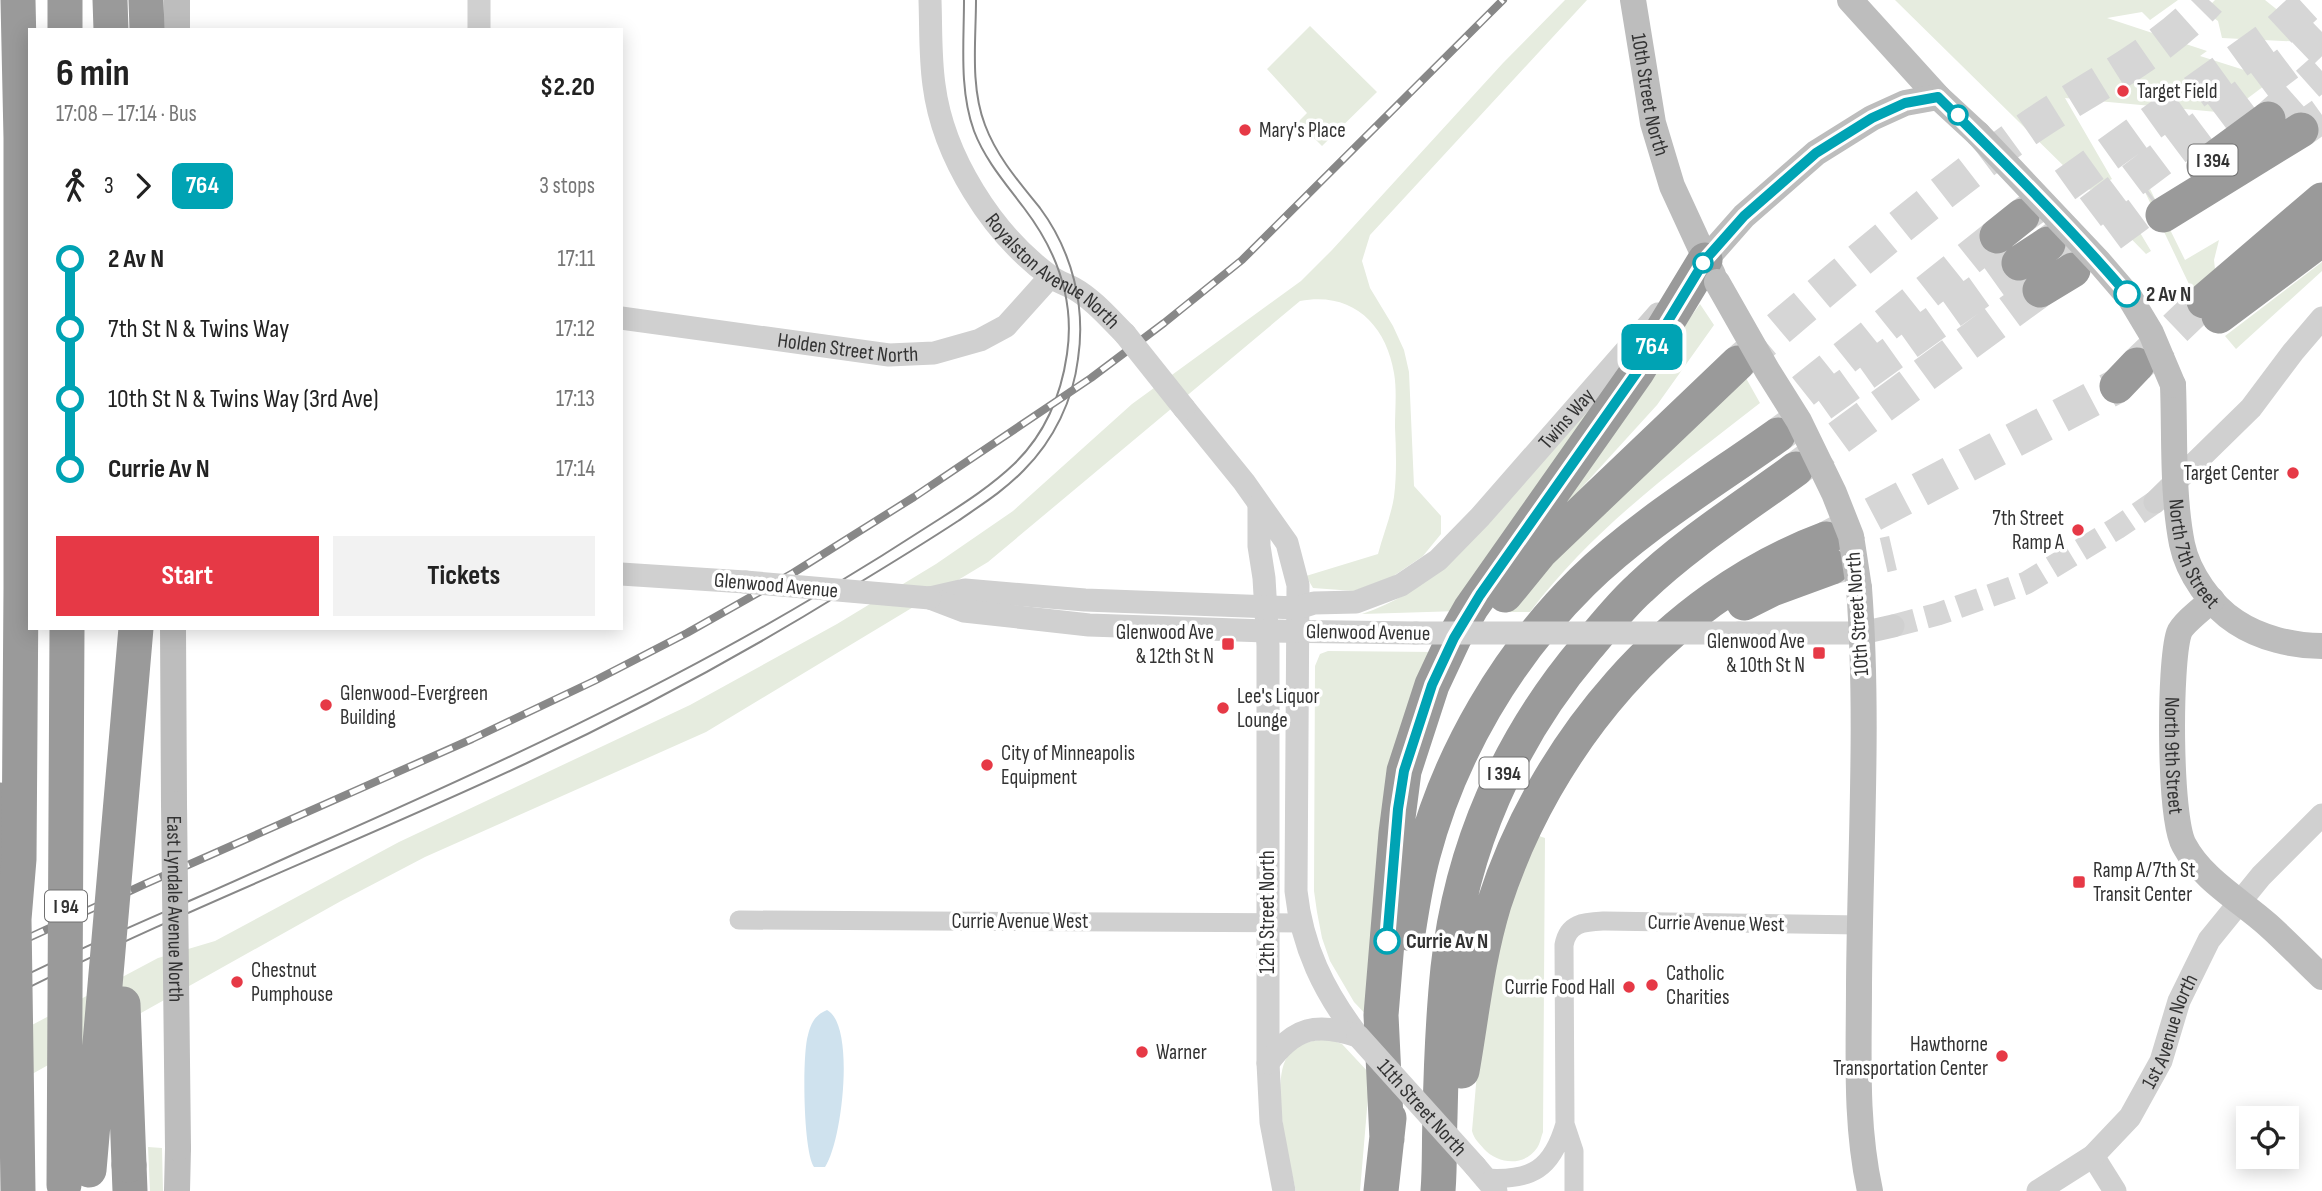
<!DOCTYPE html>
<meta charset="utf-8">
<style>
body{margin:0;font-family:"Sofia Sans Condensed",sans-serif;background:#f2f2f2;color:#222;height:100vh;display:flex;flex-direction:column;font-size:26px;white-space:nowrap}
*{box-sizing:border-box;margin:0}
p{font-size:23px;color:#767676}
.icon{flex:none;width:38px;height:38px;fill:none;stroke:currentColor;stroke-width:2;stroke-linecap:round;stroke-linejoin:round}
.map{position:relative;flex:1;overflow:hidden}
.details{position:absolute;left:28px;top:28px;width:595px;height:602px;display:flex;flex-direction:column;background:#fff;border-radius:0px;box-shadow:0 4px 18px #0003}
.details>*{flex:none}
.badge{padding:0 14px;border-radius:10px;font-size:24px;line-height:46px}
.buttons{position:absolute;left:2236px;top:1106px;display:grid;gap:14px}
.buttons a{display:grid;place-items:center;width:63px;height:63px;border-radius:0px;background:#fff;box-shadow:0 4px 18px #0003;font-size:35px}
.map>.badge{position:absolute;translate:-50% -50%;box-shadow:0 0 0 4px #fff}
.legs{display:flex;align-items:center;gap:10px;height:77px;padding:0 28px;font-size:23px}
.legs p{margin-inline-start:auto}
.head{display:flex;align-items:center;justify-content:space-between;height:119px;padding:0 28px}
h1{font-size:38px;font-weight:700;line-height:52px}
.cta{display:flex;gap:14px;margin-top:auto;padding:14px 28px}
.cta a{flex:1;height:80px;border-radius:0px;background:#e63946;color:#fff;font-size:28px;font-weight:700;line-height:80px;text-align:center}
.cta a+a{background:#f2f2f2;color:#222}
ul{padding:0 28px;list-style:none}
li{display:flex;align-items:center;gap:24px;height:70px;font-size:26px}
li i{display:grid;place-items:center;width:10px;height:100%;margin:0 9px;background:currentColor}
li i::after{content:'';width:18px;height:18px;margin:-9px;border:5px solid;border-radius:50%;background:#fff}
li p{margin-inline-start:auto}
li:first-child i{background:linear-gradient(#0000 50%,currentColor 0)}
li:last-child i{background:linear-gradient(currentColor 50%,#0000 0)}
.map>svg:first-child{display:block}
.green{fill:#e6ecdf}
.water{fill:#cfe2ee}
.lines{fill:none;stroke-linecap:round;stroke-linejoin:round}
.tertiary-tunnel{stroke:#d6d6d6;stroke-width:23;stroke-dasharray:23 11;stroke-linecap:butt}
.motorway-tunnel{stroke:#d6d6d6;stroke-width:35;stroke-dasharray:35 18;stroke-linecap:butt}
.minor{stroke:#d0d0d0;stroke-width:19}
.tertiary{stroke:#d0d0d0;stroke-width:23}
.secondary{stroke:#bdbdbd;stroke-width:26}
.motorway{stroke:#9a9a9a;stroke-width:35}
.tram{stroke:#888;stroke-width:2}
.rail-casing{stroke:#888;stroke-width:8}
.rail{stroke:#fff;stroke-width:5;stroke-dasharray:16;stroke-linecap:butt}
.tertiary-bridge{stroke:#d0d0d0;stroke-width:23}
.secondary-bridge{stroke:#bdbdbd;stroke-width:26}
.motorway-bridge{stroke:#9a9a9a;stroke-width:35}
.line-1-casing{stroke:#fff;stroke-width:16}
.line-1{stroke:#00a3b4;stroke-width:10}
.poi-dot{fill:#e63946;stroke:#fff;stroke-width:2.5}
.stop-1-dot{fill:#fff;stroke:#00a3b4;stroke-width:3.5}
.labels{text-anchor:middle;stroke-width:7;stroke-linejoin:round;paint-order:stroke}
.shield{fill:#fff;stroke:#707070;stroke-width:2}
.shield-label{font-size:19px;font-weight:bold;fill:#333}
.poi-label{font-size:21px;fill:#333;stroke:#fff;text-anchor:start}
.street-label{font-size:21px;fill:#333;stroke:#fff}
.stop-label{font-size:21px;font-weight:bold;fill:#333;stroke:#fff;text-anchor:start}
</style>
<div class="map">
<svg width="2322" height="1191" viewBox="0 0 2322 1191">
<rect width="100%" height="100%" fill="#fff"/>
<path class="green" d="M 1565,0 L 1587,0 L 1370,235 L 1362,261 L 1370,288 L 1393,326 L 1404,350 L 1409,372 L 1414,486 L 1441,516 L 1441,534 L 1423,556 L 1392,577 L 1354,591 L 1313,588 L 1306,576 L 1378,554 C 1383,535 1391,516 1394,497 C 1397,473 1396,450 1395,427 C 1395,409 1397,390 1394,373 C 1386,324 1352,291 1300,301 L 988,562 L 706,732 L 425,857 L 341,901 L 0,1092 L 0,1042 L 158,958 L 215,941 L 399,842 L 690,705 L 837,624 L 936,564 L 1013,511 L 1132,404 L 1301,281 L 1332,250 L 1503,63 Z
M 1895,0 L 2178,0 L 2150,20 L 2142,12 L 2107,18 L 2207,51 L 2200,56 L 2260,75 L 2256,79 L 2268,83 L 2228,113 L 2065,98 L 2112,179 L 2090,190 L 2076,178 Z
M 2215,0 L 2265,0 L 2285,16 L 2306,23 L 2304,42 L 2222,38 L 2218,21 L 2204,11 Z
M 1310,26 L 1377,92 L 1322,146 L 1298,122 L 1307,113 L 1267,69 Z
M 2150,189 L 2185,260 L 2219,240 L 2214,260 L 2215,269 L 2197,286 L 2219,334 L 2209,326 L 2145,192 Z
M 2124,206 L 2151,251 L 2146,254 L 2109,216 Z
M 2322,262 L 2322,271 L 2236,349 L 2225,336 Z
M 1700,304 L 1714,325 L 1657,405 L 1555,517 L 1551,512 Z
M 1742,371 L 1760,403 C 1677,468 1594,527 1530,612 L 1502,612 Z
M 1614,374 L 1460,611 L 1362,614 C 1394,603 1421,587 1446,565 Z
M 1328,651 L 1436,652 L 1373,1022 L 1354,1002 L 1330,961 L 1322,938 L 1317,912 L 1314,891 L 1315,666 L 1320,654 Z
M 1536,835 L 1545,838 L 1543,1132 C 1541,1137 1540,1144 1537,1148 C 1524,1167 1498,1164 1484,1149 C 1479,1143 1474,1139 1472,1131 L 1477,1073 L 1497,943 Z
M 1329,1039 L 1342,1044 L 1370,1074 L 1360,1191 L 1296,1191 C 1289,1161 1268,1077 1290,1053 C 1301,1042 1315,1040 1329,1039 Z
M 148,1147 L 162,1148 L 163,1191 L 150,1191 Z"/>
<path class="water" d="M 827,1010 C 856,1025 842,1143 825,1167 L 814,1167 C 803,1151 802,1054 808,1035 C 811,1023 815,1015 827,1010 Z"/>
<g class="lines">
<path class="tertiary-tunnel" d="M 1893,626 L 1938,614 L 2026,583 L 2117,528 L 2155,502"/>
<path class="motorway-tunnel" d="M 2268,119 L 2322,71
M 2301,130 L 2322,115
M 2022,216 L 2274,35 L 2312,0
M 2048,244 L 2295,58 L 2322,32
M 2068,266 L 2156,201
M 1738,363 C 1830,285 1921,206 2019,135 C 2082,90 2156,58 2209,0
M 2137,365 L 2204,301
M 1803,391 L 1997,236
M 1778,435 L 2019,263
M 1796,469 L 2040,290
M 1826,539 L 2117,386
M 1832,567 L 1893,553"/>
<path class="minor" d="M 739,920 L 1301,923
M 1565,1124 L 1574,1151 L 1574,1191
M 1485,1178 C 1532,1181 1552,1169 1565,1124 L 1564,945 C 1568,922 1585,922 1605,921 L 1860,925"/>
<g class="tertiary">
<path d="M 479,0 L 479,30"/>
<path id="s1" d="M 930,0 C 931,28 930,57 934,85 C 943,156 992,234 1050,276 C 1057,282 1066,284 1073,288 C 1093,299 1109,318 1125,334"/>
<path id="s2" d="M 621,318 L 889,355 L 934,353 L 980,340 L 1006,326 L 1050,277"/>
<path d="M 1184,408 L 1244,482 L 1287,543 L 1298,585 L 1296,891 C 1302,947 1324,992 1358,1036"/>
<path d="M 2155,502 L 2251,408 L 2293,352 L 2322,318"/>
<path d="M 1259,505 L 1259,546 L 1264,578 L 1268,646 L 1268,1063 L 1271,1122 L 1284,1191"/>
<path d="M 621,574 L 745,582"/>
<path id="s3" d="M 930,598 L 965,590 L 1085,600 L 1298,608 L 1314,603 L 1356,602 L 1401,585 L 1438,560 L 1480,517 L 1658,314"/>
<path d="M 930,598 L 964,611 L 1089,625 L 1266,631 L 1416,633"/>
<path d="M 1739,633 L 1862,633 L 1893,626"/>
<path d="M 1268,1063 C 1294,1027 1317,1022 1358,1036"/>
<path d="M 2093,1156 L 2115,1191"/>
<path d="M 1475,1166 L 1496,1191"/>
<path id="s4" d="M 2038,1191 L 2093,1156 L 2130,1117 L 2161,1061 L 2179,1001 L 2209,940 L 2261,876 L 2322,815"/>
</g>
<g class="secondary">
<path d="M 177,0 L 177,30"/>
<path id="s5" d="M 1633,0 L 1653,123 L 1672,186 L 1713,275"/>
<path d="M 1850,0 L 1938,97 L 1978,134"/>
<path d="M 1705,260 L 1744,216 L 1816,153 L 1872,118 L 1905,103 L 1938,97"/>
<path id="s6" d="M 2173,385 C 2175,437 2172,493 2182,544 C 2188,573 2211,606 2236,622 C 2260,638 2293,646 2322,646"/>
<path d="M 1859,588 C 1869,720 1860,853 1859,985 C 1859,1054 1855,1123 1870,1191"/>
<path id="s7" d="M 2212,600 C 2204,607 2182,624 2179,633 C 2169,664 2169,818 2184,845 C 2202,879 2240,900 2268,925 C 2287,942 2304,960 2322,977"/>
<path d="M 173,628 L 174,804"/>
<path d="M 177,1191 L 178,1148"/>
</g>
<path class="motorway" d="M 65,0 L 65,30
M 110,0 L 111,30
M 146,0 L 147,30
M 2204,166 L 2268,119
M 2163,215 L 2301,130
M 1997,236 L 2022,216
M 2019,263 L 2048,244
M 2040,290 L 2073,270
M 2204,301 L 2322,200
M 2219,316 L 2322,239
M 2117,386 L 2137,365
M 1505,595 L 1541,551 L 1738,363
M 1744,603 L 1772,589 L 1832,567
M 0,800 L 2,859 L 8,887
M 1408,933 C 1412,907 1416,881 1423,855 C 1450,753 1507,656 1582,582 C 1640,525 1712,482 1778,435
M 1462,1071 C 1472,1014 1477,960 1494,904 C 1545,745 1667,598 1826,539
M 1387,1139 L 1381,1015 L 1396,833 L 1404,771 L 1432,685 L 1454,638 L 1471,608 L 1637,372 L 1705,260
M 129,1165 L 130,1191
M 1381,1191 L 1389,1118
M 1438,1191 C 1440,1166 1439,1141 1440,1117 C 1441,1067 1443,1017 1448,968 C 1461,848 1509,739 1587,647 C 1604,627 1620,606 1640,588 C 1687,543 1744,507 1796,469"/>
<path class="tram" d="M 0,988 C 64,955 130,927 196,898 C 236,881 276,862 317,844 C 489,768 659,690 821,593 C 861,569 901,544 941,518 C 966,502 992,485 1014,464 C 1044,435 1061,396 1067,354 C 1075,300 1056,250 1024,208 C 1006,184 985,160 974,131 C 959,90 964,43 964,0
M 0,1002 C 172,914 352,845 527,763 C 636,712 742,655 844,592 C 882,569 920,546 958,521 C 981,505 1005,490 1024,470 C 1054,440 1073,400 1078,359 C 1086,306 1072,251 1040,208 C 1019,182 997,157 985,125 C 970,86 976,40 976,0"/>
<g class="rail-casing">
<path id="rail" d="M 0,951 L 145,884 L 472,739 L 594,681 L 687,633 L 793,573 L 914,497 L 1091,378 L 1164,323 L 1242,260 L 1503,0"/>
</g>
<use href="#rail" class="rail"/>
<g class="tertiary-bridge">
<path d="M 1125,334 L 1184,408"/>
<path d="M 745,582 L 930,598"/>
<path d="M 1416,633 L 1739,633"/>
<path id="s8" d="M 1358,1036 L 1475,1166"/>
</g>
<g class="secondary-bridge">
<path d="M 1978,134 L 2099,262 L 2130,298 L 2151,333 L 2173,385"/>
<path d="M 1717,282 L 1767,370 L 1799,421 L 1834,493 L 1851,536 L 1859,588"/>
<path id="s9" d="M 174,804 L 178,1148"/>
</g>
<path class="motorway-bridge" d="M 123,1004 L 129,1165
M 89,1170 L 136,628
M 64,1185 L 67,628
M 18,1191 L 14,919 L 19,859 L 21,588 L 21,138 L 18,0"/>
</g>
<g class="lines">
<g class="line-1-casing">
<path id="line-1" d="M 1387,941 L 1398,809 L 1404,771 L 1432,685 L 1454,638 L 1480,595 L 1637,372 L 1705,260 L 1744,216 L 1816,153 L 1872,118 L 1905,103 L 1938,97 C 2003,161 2068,225 2127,294"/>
</g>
<use href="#line-1" class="line-1"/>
</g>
<g class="poi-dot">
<circle cx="2123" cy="91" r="7"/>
<circle cx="1245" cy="130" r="7"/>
<circle cx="2293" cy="473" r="7"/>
<circle cx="2078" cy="530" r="7"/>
<rect x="1221" y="637" width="14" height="14" rx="3.5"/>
<rect x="1812" y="646" width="14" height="14" rx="3.5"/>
<circle cx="326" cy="705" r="7"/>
<circle cx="1223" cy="708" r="7"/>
<circle cx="987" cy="765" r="7"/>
<rect x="2072" y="875" width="14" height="14" rx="3.5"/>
<circle cx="237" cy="982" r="7"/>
<circle cx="1652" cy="985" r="7"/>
<circle cx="1629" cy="987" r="7"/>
<circle cx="1142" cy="1052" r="7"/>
<circle cx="2002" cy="1056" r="7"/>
</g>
<g class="stop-1-dot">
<circle cx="1958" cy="115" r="9"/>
<circle cx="1703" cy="263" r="9"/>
<circle cx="2127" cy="294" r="12"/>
<circle cx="1387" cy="941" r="12"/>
</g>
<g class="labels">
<g class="shield">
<rect x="2188.5" y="144.5" width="49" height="31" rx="5"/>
<rect x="1479.5" y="757.5" width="49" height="31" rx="5"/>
<rect x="45" y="890.5" width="42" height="31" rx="5"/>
</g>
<g class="shield-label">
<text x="2213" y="167">I 394</text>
<text x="1504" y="780">I 394</text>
<text x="66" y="913">I 94</text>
</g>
<g class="poi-label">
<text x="2137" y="98">Target Field</text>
<text x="1259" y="137">Mary's Place</text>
<text x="2279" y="480" text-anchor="end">Target Center</text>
<text x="2064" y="525" text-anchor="end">7th Street<tspan x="2064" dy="24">Ramp A</tspan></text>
<text x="1214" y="639" text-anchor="end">Glenwood Ave<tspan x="1214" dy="24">&amp; 12th St N</tspan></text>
<text x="1805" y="648" text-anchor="end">Glenwood Ave<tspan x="1805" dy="24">&amp; 10th St N</tspan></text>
<text x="340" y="700">Glenwood-Evergreen<tspan x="340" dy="24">Building</tspan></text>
<text x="1237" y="703">Lee's Liquor<tspan x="1237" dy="24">Lounge</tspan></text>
<text x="1001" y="760">City of Minneapolis<tspan x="1001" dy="24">Equipment</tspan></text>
<text x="2093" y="877">Ramp A/7th St<tspan x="2093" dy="24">Transit Center</tspan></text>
<text x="251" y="977">Chestnut<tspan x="251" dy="24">Pumphouse</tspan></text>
<text x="1666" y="980">Catholic<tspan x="1666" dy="24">Charities</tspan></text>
<text x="1615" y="994" text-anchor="end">Currie Food Hall</text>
<text x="1988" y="1051" text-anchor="end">Hawthorne<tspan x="1988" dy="24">Transportation Center</tspan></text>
<text x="1156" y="1059">Warner</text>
</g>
<g class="street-label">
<text dy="7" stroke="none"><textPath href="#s5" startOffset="96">10th Street North</textPath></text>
<text dy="7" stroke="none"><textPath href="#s1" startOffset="313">Royalston Avenue North</textPath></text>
<text dy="7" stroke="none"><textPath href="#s2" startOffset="229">Holden Street North</textPath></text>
<text dy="7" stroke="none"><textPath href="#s3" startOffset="712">Twins Way</textPath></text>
<text dy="7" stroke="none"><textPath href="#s6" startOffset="172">North 7th Street</textPath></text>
<text transform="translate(776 585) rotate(5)" y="7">Glenwood Avenue</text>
<text transform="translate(1857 614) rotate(-94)" y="7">10th Street North</text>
<text transform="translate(1368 632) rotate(1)" y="7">Glenwood Avenue</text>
<text dy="7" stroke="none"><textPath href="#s7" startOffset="170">North 9th Street</textPath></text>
<text dy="7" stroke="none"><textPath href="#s9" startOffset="105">East Lyndale Avenue North</textPath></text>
<text transform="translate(1267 912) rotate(-90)" y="7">12th Street North</text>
<text x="1020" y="928">Currie Avenue West</text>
<text transform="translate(1716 923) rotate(1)" y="7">Currie Avenue West</text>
<text dy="7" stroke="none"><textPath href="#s4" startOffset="214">1st Avenue North</textPath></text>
<text dy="7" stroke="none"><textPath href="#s8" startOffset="96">11th Street North</textPath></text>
</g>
<g class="stop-label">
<text x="2146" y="301">2 Av N</text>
<text x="1406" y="948">Currie Av N</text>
</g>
</g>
</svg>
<div class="buttons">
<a><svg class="icon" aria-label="locate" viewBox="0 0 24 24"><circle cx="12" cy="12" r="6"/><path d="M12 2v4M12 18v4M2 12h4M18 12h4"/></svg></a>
</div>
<b class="badge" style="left:1652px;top:347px;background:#00a3b4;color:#fff">764</b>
<section class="details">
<div class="head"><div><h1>6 min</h1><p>17:08 – 17:14 · Bus</p></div><b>$2.20</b></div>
<div class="legs"><svg class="icon" aria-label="walk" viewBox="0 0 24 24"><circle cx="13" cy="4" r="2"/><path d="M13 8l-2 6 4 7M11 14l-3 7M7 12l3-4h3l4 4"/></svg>3<svg class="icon" aria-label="forward" viewBox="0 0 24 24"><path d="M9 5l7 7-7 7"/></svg><b class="badge" style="background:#00a3b4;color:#fff">764</b><p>3 stops</p></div>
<ul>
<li><i style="color:#00a3b4"></i><b>2 Av N</b><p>17:11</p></li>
<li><i style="color:#00a3b4"></i><span>7th St N &amp; Twins Way</span><p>17:12</p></li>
<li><i style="color:#00a3b4"></i><span>10th St N &amp; Twins Way (3rd Ave)</span><p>17:13</p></li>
<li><i style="color:#00a3b4"></i><b>Currie Av N</b><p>17:14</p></li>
</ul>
<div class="cta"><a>Start</a><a>Tickets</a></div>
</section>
</div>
